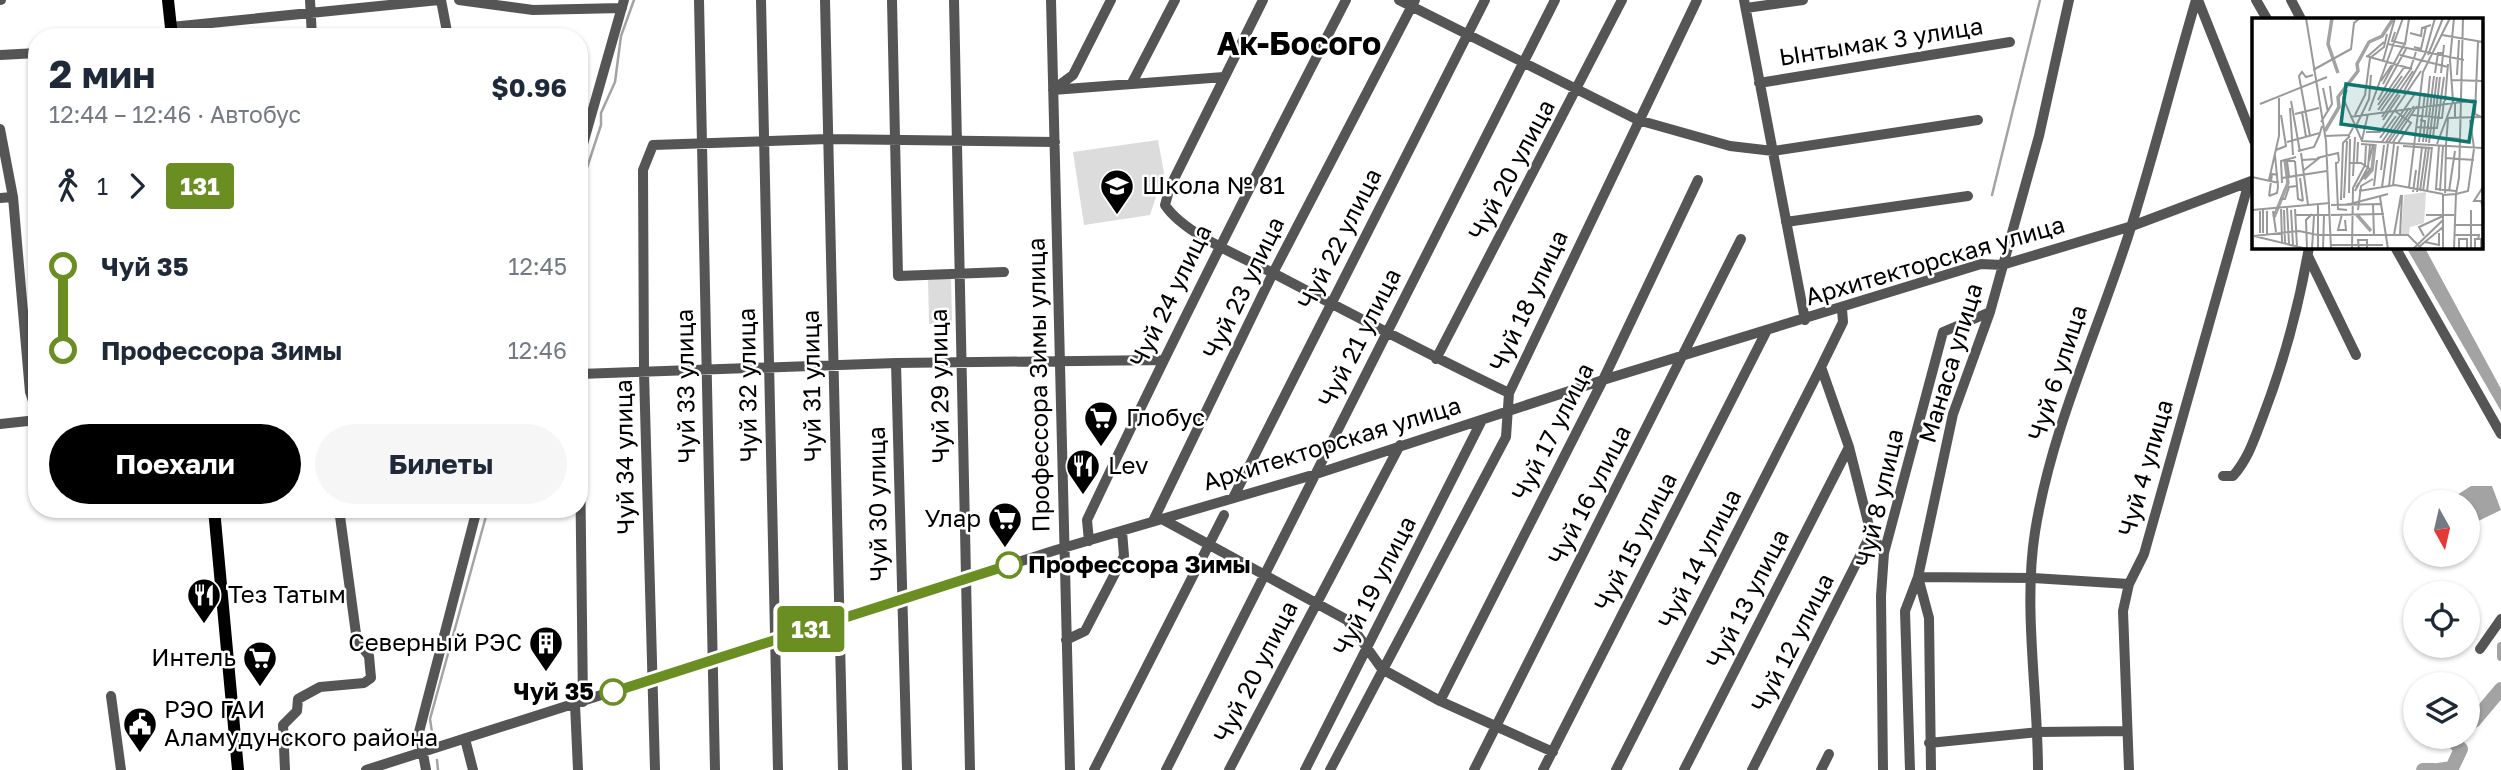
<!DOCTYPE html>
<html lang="ru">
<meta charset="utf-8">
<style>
body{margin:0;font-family:"Golos Text",sans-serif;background:#f6f6f7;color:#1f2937;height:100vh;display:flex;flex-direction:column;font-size:26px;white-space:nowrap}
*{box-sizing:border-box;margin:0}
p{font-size:23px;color:#747a83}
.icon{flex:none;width:38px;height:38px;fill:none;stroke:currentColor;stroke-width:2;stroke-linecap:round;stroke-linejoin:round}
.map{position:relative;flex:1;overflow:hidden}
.panel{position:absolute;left:28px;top:28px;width:560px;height:490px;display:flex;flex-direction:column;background:#fff;border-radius:28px;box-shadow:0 2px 5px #0004}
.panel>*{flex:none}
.badge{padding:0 14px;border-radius:5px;font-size:24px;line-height:46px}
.needle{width:46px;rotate:172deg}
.controls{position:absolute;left:2403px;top:490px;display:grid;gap:14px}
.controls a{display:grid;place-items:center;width:77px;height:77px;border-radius:50%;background:#fff;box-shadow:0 2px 5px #0004;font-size:35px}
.map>.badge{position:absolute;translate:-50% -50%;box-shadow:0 0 0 4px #fff}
.legs{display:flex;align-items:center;gap:10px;height:77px;padding:0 21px;font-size:23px}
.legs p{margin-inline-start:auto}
.head{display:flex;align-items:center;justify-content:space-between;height:119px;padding:0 21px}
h1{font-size:38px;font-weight:700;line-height:52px}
.button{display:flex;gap:14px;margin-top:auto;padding:14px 21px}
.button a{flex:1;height:80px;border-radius:42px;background:#000;color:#fff;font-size:28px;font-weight:700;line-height:80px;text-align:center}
.button a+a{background:#f6f6f7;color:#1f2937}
ul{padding:0 21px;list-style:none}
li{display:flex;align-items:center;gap:24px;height:84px;font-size:26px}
li i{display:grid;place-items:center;width:10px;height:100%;margin:0 9px;background:currentColor}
li i::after{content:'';width:18px;height:18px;margin:-9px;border:5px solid;border-radius:50%;background:#fff}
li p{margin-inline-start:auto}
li:first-child i{background:linear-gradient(#0000 50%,currentColor 0)}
li:last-child i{background:linear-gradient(currentColor 50%,#0000 0)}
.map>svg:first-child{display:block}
.green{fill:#dcdcdc}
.water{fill:#a3a3a3}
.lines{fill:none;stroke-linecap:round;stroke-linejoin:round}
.stream{stroke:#a3a3a3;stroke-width:2.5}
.canal{stroke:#a3a3a3;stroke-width:8}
.river{stroke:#a3a3a3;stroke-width:14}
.minor{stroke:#555;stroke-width:10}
.major{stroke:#000;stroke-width:12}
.line-1-casing{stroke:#fff;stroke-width:16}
.line-1{stroke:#6b8e23;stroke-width:10}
.stop-1-dot{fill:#fff;stroke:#6b8e23;stroke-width:3.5}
.labels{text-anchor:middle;stroke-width:5;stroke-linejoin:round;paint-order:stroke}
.street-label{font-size:24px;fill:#000;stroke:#fff}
.poi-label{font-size:24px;fill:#000;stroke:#fff;text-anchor:start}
.stop-label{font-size:24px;font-weight:bold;fill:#000;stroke:#fff;text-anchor:start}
.district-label{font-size:32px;font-weight:bold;fill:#000;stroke:#fff}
.inset-river{fill:none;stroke:#a3a3a3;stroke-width:3.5}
.inset-road{fill:none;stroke:#999;stroke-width:2}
.view{fill:#0f766e;fill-opacity:0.15;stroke:#0f766e;stroke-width:3.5}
.inset-edge{fill:none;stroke:#000;stroke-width:3.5}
</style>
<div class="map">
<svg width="2501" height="770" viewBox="0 0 2501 770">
<rect width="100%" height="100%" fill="#fff"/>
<path class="green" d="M 1158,140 L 1164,173 L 1150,215 L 1084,225 L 1073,152 Z
M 951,277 L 952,323 L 929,324 L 928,278 Z"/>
<path class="water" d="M 2406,247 L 2424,247 L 2426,250 L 2501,389 L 2501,411 Z
M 2471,486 L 2492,486 L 2501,510 L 2468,526 L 2468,502 L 2449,500 Z"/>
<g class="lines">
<path class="stream" d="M 579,192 L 601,125 L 601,113 L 615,82 L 621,36 L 634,0
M 1992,195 L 2040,0
M 433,739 L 430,719 L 488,509
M 437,760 L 438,770"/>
<path class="canal" d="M 2501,646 L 2501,657"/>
<path class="river" d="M 2468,721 L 2474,721 L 2501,689
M 2423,770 L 2434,770
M 2438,770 L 2452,768 L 2461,749 L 2449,737"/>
<path class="minor" d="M 0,0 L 1,0
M 310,0 L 312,37
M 441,0 L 448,37
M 459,0 L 533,10 L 622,8
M 699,0 L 715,770
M 761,0 L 778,770
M 825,0 L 843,770
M 892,0 L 898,276 L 1004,272
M 954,0 L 970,770
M 1051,0 L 1070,770
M 1263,0 L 1170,187 L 1165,205 C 1184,234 1242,257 1273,273 C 1351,314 1429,355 1509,393
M 1399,0 L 1638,120 L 1730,146 L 1773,151 L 1978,120
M 1744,0 L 1805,320
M 2198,0 L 2254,141
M 2256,0 L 2267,19
M 2291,0 L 2301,19
M 1746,8 L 1803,0
M 171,27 L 439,0
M 0,55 L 37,53
M 1132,83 L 1175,0
M 1759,83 L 2010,42
M 1054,89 L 1073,75 L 1111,0
M 1053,90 L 1224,77
M 0,129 L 13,197 L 30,392 L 37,413
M 579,158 L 624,0
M 0,198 L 13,197
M 1786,222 L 1968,196
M 2395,247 L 2501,434
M 2308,256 L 2356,355
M 1842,309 L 1843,322 L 1821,367 L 1849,447 L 1871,534 L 1884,553
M 1436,359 L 1622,0
M 896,363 L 907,770
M 0,424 L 37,420
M 2223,476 L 2233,476 C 2248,459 2254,440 2262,419 C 2284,362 2299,307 2309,247
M 1233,498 L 1485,0
M 1162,519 L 1347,620 L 1382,669 L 1440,701 L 1553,752
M 1153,521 L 1273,273 L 1415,0
M 1089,541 L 1087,520 C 1170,344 1257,172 1346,0
M 1066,640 L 1085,631 L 1124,556 L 1122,531
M 2480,649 L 2501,619
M 111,696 L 121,770
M 1440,701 L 1603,380 L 1698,180
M 583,702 L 579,374 L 896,363 L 1162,360
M 575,704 L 578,770
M 465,739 L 473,770
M 1929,743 L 2038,732 L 2127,731
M 285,770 L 283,725 L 297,711 L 298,699 L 320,687 L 364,683 L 371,678 L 369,656 L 357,641 L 339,509
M 366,770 L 1056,550 L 1316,474 L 1603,380 L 1981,264 L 2002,265 L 2132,226 L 2254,180
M 426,770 L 419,732 L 477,509
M 655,770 L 644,372 L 643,170 L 653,145 L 828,139 L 1055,142
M 1094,770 L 1224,515
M 1166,770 L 1555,0
M 1229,770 L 1400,445
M 1305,770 L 1482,420
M 1330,770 L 1506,437 L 1509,393 L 1697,0
M 1474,770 L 1741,239
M 1543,770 L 1766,332
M 1616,770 L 1821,367
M 1684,770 L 1849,447
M 1752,770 L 1871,534
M 1821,770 L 1829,754
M 1883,770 L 1881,596 L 1884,553 L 1943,332 L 1990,312
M 1910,770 L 1905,611 L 1918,577 L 1953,414 L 1990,312 L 2039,136 L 2069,0
M 1931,770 L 1929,618 L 1918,577 L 2033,578 L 2129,584
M 2038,770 C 2038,693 2023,608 2035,532 C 2052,425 2100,327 2132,224 C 2155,150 2174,75 2196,0
M 2129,770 L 2123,611 L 2129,584 L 2144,554 L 2249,182"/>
<path class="major" d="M 168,0 L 172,37
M 214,509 L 238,770"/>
</g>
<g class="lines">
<g class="line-1-casing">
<path id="line-1" d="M 613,692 L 1009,565"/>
</g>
<use href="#line-1" class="line-1"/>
</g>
<defs>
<g id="school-pin" transform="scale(1.75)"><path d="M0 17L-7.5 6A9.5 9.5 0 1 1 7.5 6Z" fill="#000" stroke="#fff"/><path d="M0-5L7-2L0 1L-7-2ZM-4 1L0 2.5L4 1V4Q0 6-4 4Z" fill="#fff"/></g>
<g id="supermarket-pin" transform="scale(1.75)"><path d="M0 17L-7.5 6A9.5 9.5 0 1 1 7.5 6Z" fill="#000" stroke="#fff"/><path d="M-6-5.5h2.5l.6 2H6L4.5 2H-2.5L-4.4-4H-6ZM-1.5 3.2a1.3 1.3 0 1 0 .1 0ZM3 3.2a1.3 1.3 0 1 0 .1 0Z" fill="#fff"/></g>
<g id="restaurant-pin" transform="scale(1.75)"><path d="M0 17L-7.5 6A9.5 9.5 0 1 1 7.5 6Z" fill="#000" stroke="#fff"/><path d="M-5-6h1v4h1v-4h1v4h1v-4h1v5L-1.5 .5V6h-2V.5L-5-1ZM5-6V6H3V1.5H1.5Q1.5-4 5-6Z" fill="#fff"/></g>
<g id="building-pin" transform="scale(1.75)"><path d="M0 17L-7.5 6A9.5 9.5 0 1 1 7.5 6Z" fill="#000" stroke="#fff"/><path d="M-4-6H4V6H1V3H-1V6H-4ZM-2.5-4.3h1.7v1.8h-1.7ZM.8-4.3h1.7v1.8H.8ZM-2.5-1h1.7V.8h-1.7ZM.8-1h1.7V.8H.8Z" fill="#fff"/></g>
<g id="civic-pin" transform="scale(1.75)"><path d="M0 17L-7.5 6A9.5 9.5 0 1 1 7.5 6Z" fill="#000" stroke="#fff"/><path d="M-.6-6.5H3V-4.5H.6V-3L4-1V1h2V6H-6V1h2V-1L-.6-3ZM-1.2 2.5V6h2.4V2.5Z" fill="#fff"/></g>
</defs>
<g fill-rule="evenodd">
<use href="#school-pin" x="1117" y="186"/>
<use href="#supermarket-pin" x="1101" y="418"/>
<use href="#restaurant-pin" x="1083" y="466"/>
<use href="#supermarket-pin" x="1005" y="519"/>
<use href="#restaurant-pin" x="204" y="595"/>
<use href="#building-pin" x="546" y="643"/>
<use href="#supermarket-pin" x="260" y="658"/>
<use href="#civic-pin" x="140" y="724"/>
</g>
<g class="stop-1-dot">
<circle cx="1009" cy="565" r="12"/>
<circle cx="613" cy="692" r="12"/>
</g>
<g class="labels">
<g class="street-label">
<text transform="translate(1881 42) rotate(-9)" y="8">Ынтымак 3 улица</text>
<text transform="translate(1512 170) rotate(-62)" y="8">Чуй 20 улица</text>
<text transform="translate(1340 239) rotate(-63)" y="8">Чуй 22 улица</text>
<text transform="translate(1935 261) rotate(-16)" y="8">Архитекторская улица</text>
<text transform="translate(1244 288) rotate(-64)" y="8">Чуй 23 улица</text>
<text transform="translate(1171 296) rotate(-64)" y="8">Чуй 24 улица</text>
<text transform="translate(1529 301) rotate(-65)" y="8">Чуй 18 улица</text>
<text transform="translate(1360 338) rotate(-63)" y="8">Чуй 21 улица</text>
<text transform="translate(1951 363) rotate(-73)" y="8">Манаса улица</text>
<text transform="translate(2058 373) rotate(-72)" y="8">Чуй 6 улица</text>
<text transform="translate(748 385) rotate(-91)" y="8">Чуй 32 улица</text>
<text transform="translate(1039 385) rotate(-91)" y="8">Профессора Зимы улица</text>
<text transform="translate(686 386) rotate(-91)" y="8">Чуй 33 улица</text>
<text transform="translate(812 386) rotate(-91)" y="8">Чуй 31 улица</text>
<text transform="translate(940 386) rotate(-91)" y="8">Чуй 29 улица</text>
<text transform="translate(1553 432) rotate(-63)" y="8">Чуй 17 улица</text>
<text transform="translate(1332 444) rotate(-17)" y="8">Архитекторская улица</text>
<text transform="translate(625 457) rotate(-91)" y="8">Чуй 34 улица</text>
<text transform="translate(2146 468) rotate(-74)" y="8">Чуй 4 улица</text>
<text transform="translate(1590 495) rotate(-63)" y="8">Чуй 16 улица</text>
<text transform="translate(1880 498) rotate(-77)" y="8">Чуй 8 улица</text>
<text transform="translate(878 504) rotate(-91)" y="8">Чуй 30 улица</text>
<text transform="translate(1636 542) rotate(-63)" y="8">Чуй 15 улица</text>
<text transform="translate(1700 559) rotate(-63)" y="8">Чуй 14 улица</text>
<text transform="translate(1375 586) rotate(-63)" y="8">Чуй 19 улица</text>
<text transform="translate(1748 599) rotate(-63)" y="8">Чуй 13 улица</text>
<text transform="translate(1793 643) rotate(-63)" y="8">Чуй 12 улица</text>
<text transform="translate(1256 672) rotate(-63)" y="8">Чуй 20 улица</text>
</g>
<g class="poi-label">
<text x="1142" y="194">Школа № 81</text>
<text x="1126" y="426">Глобус</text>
<text x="1108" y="474">Lev</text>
<text x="981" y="527" text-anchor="end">Улар</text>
<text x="228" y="603">Тез Татым</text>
<text x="522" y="651" text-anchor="end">Северный РЭС</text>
<text x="236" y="666" text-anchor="end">Интель</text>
<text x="164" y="718">РЭО ГАИ<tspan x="164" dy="28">Аламудунского района</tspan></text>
</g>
<g class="stop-label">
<text x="1028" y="573">Профессора Зимы</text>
<text x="594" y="700" text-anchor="end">Чуй 35</text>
</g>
<g class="district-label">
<text x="1299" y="55">Ак-Босого</text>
</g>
</g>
<g transform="translate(2252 18)">
<rect width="231" height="231" fill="#fff"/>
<path d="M 174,174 L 172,205 L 158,209 L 157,216 L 149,216 L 152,177 Z" fill="#dcdcdc"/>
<path class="inset-river" d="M 80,0 L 76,26 L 86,55M 73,113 L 87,89 L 86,79 L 106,53 L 105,46 L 117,24 L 130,18 L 141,1M 112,161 L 120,152 L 123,126M 105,197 L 119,213M 22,199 L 36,165 L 33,142"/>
<path class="inset-road" d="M 54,0 L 74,123 L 79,231M 143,14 L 140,23 L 153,26 L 157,1M 158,15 L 169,18 L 170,10 L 179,7M 190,17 L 231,24M 226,24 L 223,96 L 229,99M 136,26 L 212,42M 162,29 L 169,31 L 174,9M 148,37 L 196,49M 176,37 L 191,0M 114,38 L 160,51M 116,38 L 132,24M 118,40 L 132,29 L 135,16M 131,43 L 143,0M 61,52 L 99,31 L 102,5 L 108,0M 183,55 L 186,35 L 192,35M 189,55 L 192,27M 205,57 L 207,22M 199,62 L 231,63M 129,63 L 141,45M 131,66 L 154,23M 71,70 L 76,94M 95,72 L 91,80 L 110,123 L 231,130M 152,73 L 173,36 L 183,0M 126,82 L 154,31M 39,83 L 48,134M 193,83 L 196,46M 8,86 L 75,59M 126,87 L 153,48M 38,90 L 41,137M 126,92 L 150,58M 117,93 L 151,0M 129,93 L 158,52 L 164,34M 143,93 L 159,105 L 146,125M 50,94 L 54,119M 43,96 L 67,90M 103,97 L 113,77 L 118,40M 160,97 L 190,100 L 192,83M 174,98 L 178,58M 98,99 L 224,82M 130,99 L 161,53M 194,100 L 230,99M 203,101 L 203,86 L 208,82M 131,102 L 148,77M 168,102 L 173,103 L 171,124M 218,102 L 222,130M 69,104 L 80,86 L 78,68M 104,108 L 117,81 L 119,57M 164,109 L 185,110 L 192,59M 114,114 L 128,114 L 169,53M 58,118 L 47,58 L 50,54 L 54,59 L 61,57M 73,118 L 97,117 L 101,110M 181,119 L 188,59M 185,119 L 208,121M 128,120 L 144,98M 110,122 L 116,96M 35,124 L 68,115 L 70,108M 130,124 L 164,74M 134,124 L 157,90M 137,124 L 162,88M 141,124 L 165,88M 167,124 L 173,75M 174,124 L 182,58M 177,125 L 185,59M 109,126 L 121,127 L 117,143M 185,126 L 201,83 L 198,42 L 202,0M 187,127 L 184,171 L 204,173M 194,127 L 196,101M 151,128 L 180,130M 24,132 L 34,128 L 29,97M 46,133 L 62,129 L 68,116M 49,135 L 56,187M 65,140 L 86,135 L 87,143M 194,140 L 222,142M 50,142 L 66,141 L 52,152M 43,143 L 46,181 L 51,183M 87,144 L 84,145 L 86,191 L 95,192M 97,145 L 109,145 L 118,151 L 104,169M 105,146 L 106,124M 129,152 L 132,127M 37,158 L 35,143 L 43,143M 101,158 L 103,119M 0,159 L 27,165M 30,160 L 75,153M 48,160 L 51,183M 17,162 L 27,118 L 27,80M 30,165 L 29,143 L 44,139M 141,167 L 146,128M 122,168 L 125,142M 137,168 L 142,126M 130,169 L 136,126M 157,169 L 171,54 L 198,0M 231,169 L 222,183 L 229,183 L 231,190M 103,173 L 116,149 L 118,127M 107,173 L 143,167 L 191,176M 168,173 L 174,130M 171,173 L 177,129M 188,173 L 191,128M 197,173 L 203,133M 161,174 L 164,152M 165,174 L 170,129M 175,174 L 180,129M 97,175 L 98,121M 193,175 L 194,128M 17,178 L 25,175 L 26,169 L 23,137M 17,178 L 20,156 L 26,157M 128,179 L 136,231M 92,180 L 95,123M 28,181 L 33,181 L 37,169 L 45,168M 89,182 L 91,125 L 98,118M 121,186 L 122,217M 79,187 L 130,186M 94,187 L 136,176M 29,189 L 30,224M 35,189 L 37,226M 43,191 L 45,229M 0,192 L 78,185M 11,192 L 11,215M 32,192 L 33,225M 39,192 L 41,227M 106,192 L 109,168 L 121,161M 8,193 L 8,215M 21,193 L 24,214M 60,196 L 54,202 L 55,231 L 61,231M 90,196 L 86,212 L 94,212 L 93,202M 43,197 L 78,197M 79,197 L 132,196M 174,197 L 202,197M 202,207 L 231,207M 15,217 L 15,193M 142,217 L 149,177M 148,217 L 150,177M 202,217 L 227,217 L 226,221M 2,218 L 47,213 L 66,217 L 156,217 L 170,231M 2,218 L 55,231M 172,218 L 167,209 L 191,198M 173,224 L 187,227 L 187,215M 79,227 L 131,227M 168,228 L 191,209M 60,231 L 62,197M 66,231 L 66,185M 71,231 L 72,197M 100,231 L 101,170 L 113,147 L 114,127M 107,231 L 106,222 L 115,222 L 115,231M 161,231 L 191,202M 191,231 L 191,177 L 204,176 L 207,160 L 211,0M 202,231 L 204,176 L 216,173 L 222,131M 207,231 L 207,221 L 215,221 L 215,231M 219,231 L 219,192M 223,231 L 223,221 L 229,221 L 229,231"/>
<path class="view" d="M 94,66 L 223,84 L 217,124 L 89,106 Z"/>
<rect width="231" height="231" class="inset-edge"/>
</g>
</svg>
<div class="controls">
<a><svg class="needle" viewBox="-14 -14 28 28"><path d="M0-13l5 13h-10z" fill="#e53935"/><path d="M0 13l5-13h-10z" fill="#747a83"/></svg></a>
<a><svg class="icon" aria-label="locate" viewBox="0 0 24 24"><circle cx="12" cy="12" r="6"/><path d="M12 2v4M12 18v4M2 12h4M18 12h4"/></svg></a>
<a><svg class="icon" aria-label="layers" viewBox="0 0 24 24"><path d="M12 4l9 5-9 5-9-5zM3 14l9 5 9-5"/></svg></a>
</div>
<b class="badge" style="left:811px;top:629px;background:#6b8e23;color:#fff">131</b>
<section class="panel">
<div class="head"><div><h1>2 мин</h1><p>12:44 – 12:46 · Автобус</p></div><b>$0.96</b></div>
<div class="legs"><svg class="icon" aria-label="walk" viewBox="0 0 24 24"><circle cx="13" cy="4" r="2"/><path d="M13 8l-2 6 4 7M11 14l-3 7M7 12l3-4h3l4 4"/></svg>1<svg class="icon" aria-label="forward" viewBox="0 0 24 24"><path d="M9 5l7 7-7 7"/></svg><b class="badge" style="background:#6b8e23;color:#fff">131</b></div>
<ul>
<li><i style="color:#6b8e23"></i><b>Чуй 35</b><p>12:45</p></li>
<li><i style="color:#6b8e23"></i><b>Профессора Зимы</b><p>12:46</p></li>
</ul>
<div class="button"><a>Поехали</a><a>Билеты</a></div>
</section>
</div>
